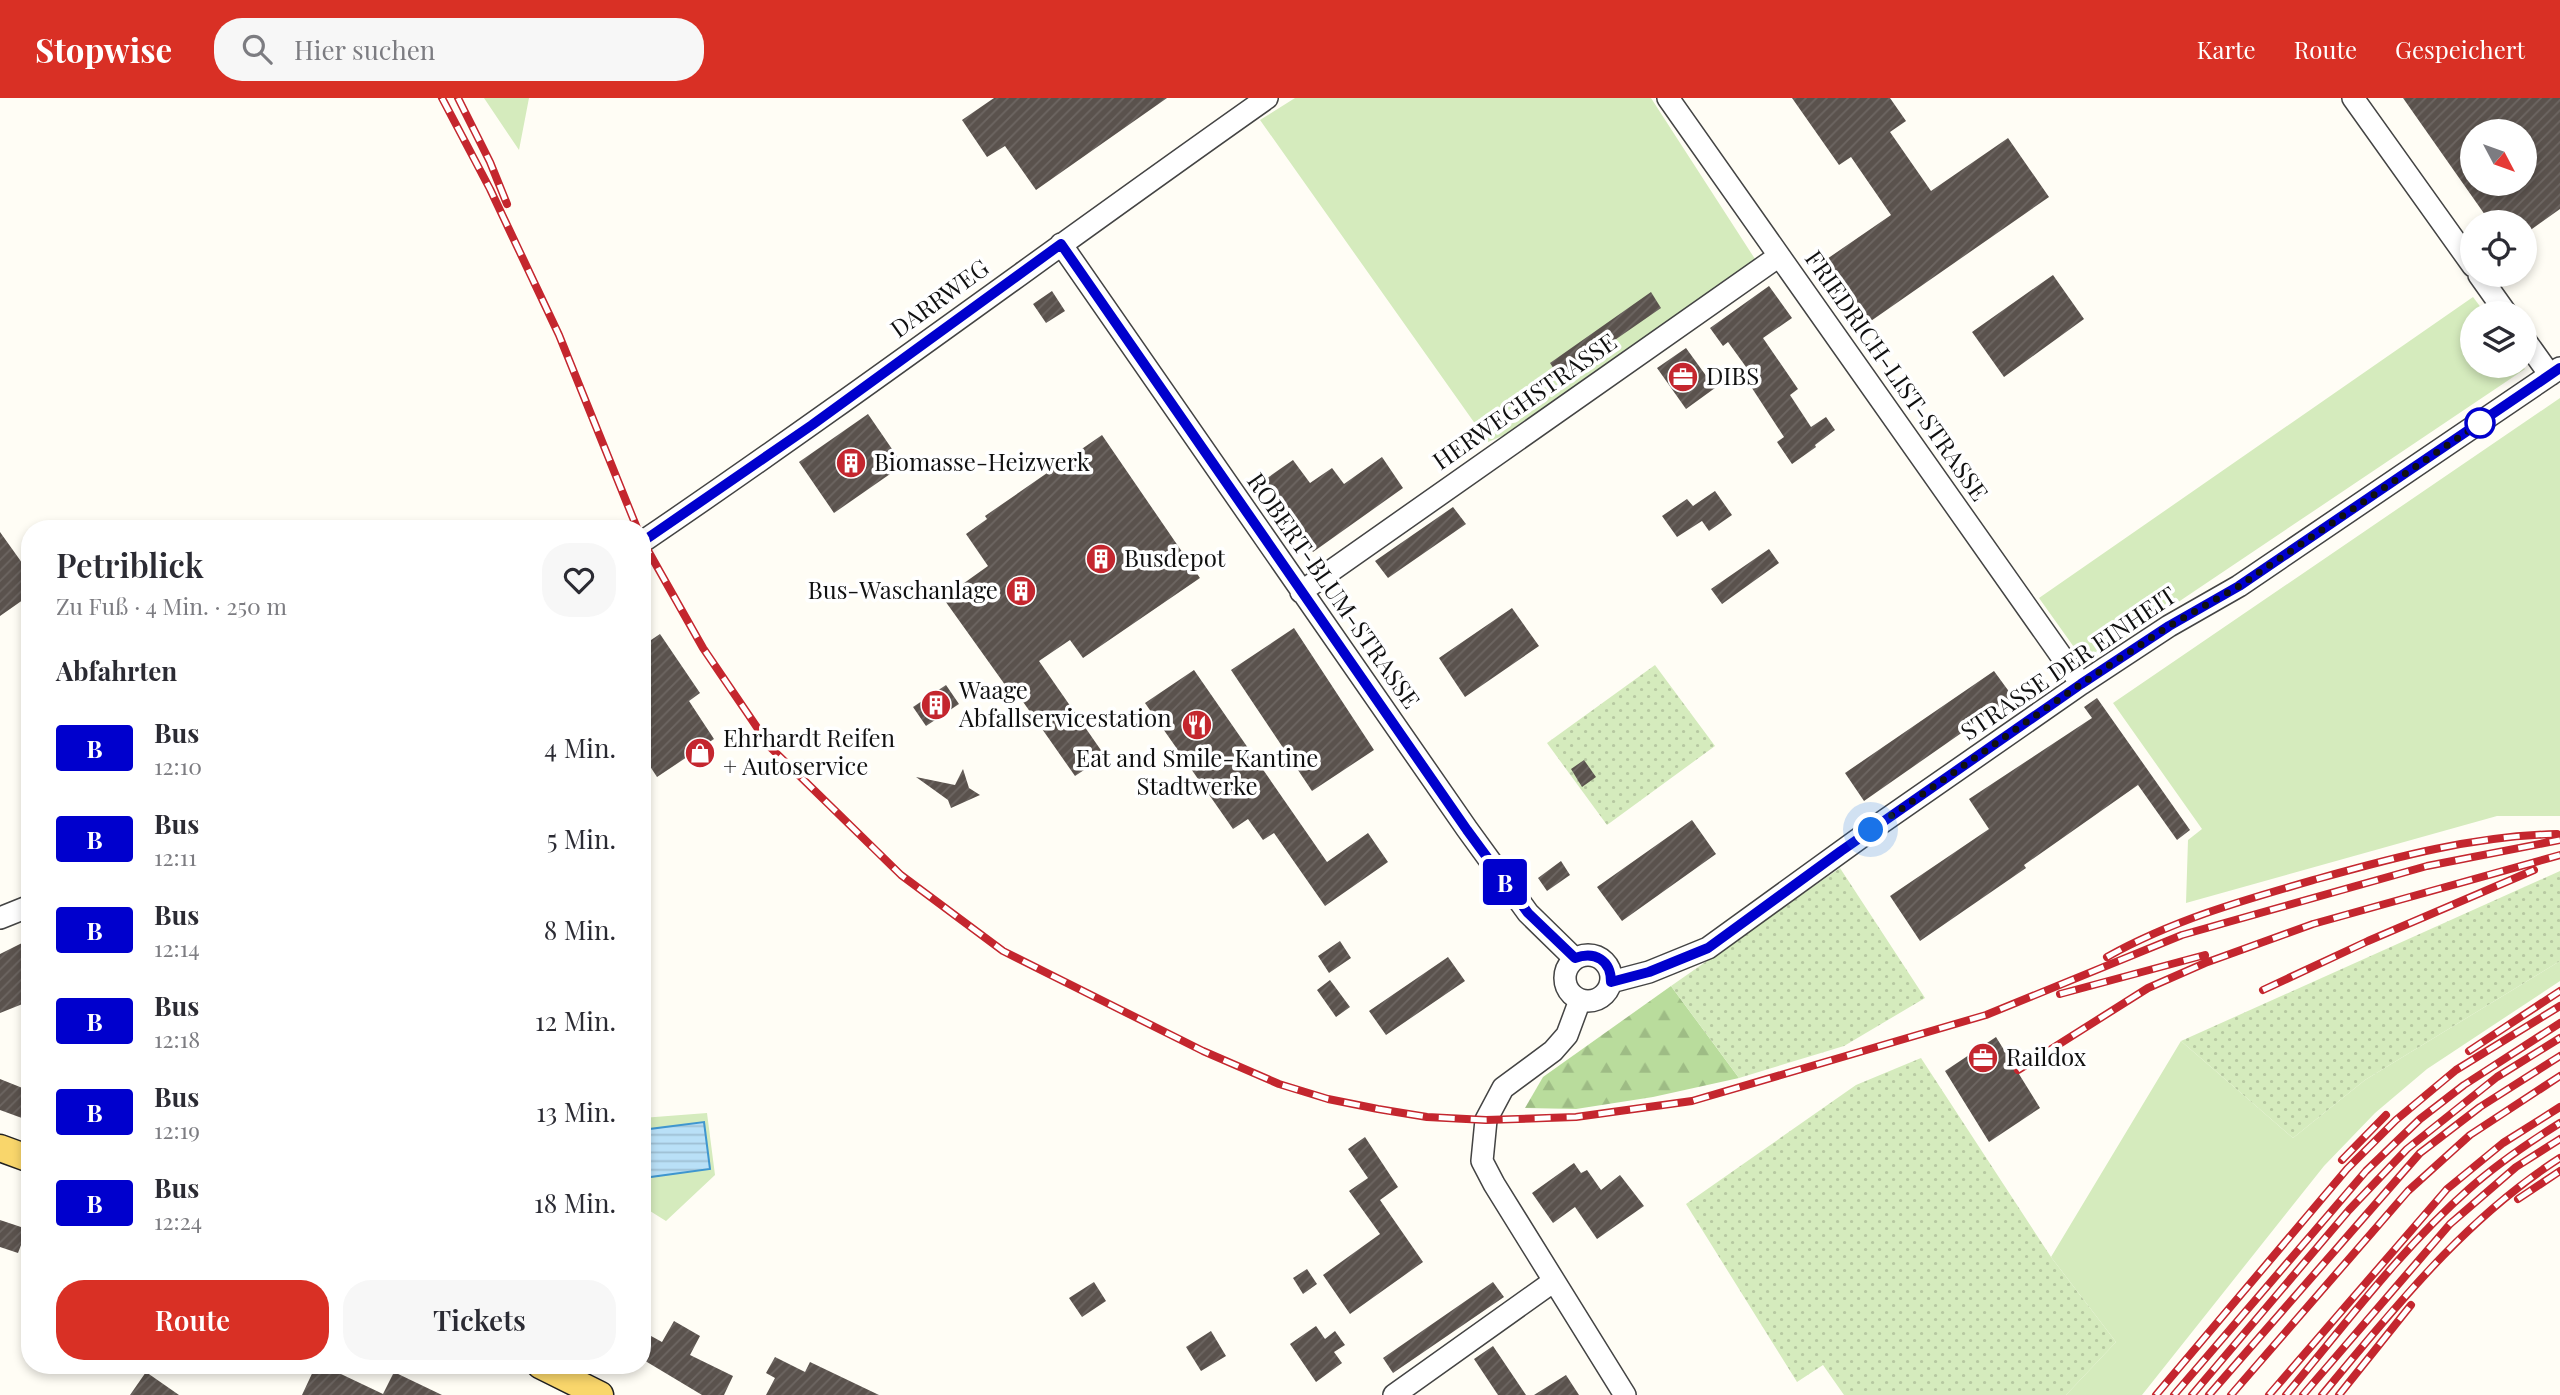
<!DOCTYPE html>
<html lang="de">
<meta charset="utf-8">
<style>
body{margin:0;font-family:"Playfair Display",serif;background:#f7f7f7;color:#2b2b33;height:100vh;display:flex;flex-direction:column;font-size:26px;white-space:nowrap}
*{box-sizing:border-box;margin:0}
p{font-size:23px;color:#7c7c81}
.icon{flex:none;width:38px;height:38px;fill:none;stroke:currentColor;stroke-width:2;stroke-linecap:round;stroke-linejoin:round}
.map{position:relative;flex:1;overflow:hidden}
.panel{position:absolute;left:21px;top:422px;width:630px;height:854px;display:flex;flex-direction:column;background:#fff;border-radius:28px;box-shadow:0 4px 10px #0003}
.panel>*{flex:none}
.badge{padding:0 14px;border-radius:5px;font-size:24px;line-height:46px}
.needle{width:46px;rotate:131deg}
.buttons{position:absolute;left:2460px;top:21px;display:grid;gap:14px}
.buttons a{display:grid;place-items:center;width:77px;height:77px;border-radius:50%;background:#fff;box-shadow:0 4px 10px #0003;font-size:35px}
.you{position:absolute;width:35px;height:35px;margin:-18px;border:5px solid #fff;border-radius:50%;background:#1a73e8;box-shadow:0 0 0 10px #1a73e833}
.map>.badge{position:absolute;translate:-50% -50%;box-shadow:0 0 0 4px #fff}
h2{padding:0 35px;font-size:26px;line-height:63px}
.round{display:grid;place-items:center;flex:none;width:74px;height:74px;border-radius:28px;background:#f7f7f7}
.headline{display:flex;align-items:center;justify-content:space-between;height:119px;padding:0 35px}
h1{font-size:33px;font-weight:600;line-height:52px}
.button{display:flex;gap:14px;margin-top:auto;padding:14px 35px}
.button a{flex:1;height:80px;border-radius:28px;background:#d93025;color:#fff;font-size:28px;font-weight:600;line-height:80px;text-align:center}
.button a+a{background:#f7f7f7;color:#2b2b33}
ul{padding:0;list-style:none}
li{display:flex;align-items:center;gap:21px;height:91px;padding:0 35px}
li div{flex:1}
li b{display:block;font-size:26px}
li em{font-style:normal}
li .badge{min-width:77px;font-weight:700;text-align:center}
header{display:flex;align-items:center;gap:42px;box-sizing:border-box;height:98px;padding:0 35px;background:#d93025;color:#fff}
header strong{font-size:33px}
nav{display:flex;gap:38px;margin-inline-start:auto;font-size:24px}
.search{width:490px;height:63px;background:#f7f7f7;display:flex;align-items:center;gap:18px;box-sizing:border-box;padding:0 24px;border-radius:28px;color:#7c7c81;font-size:26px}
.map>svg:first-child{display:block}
.grass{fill:#d5ebbd}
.forest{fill:url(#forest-firs)}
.garden{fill:url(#garden-dots)}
.water{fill:url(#water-rules);stroke:#3f96cf;stroke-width:2}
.building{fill:url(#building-hatch);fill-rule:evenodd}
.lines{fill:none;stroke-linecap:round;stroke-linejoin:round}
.minor-casing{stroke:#444;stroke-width:24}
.major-casing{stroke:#222;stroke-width:29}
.minor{stroke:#fff;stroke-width:21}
.major{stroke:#f9d66b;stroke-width:26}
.rail-casing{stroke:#c4262e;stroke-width:8}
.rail{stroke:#fff;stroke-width:5;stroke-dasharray:16;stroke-linecap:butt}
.line-casing{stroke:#fff;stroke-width:16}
.line{stroke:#0000cd;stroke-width:10}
.walk{stroke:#111;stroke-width:7;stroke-dasharray:0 12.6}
.stop-dot{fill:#fff;stroke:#0000cd;stroke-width:3.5}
.labels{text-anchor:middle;stroke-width:7;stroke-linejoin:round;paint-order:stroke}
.street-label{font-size:24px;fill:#111;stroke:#fff}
.poi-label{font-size:24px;fill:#111;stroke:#fff;text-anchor:start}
</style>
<header>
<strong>Stopwise</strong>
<div class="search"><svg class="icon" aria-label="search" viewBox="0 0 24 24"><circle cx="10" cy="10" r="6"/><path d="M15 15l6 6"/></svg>Hier suchen</div>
<nav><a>Karte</a><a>Route</a><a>Gespeichert</a></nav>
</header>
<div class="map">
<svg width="2560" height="1297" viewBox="0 0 2560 1297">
<defs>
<pattern id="forest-firs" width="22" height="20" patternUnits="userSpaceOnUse" patternTransform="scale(1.75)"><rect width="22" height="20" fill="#b9dc9c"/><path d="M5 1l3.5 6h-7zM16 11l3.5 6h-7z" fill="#9ebc85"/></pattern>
<pattern id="garden-dots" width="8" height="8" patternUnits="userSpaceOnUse" patternTransform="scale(1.75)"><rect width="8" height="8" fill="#d5ebbd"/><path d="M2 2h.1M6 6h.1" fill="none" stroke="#b6c8a1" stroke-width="1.8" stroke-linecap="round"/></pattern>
<pattern id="water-rules" width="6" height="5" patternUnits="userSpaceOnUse" patternTransform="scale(1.75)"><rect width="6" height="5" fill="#b9e0f7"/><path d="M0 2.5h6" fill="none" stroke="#9ebfd3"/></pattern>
<pattern id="building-hatch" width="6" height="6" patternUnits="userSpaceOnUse" patternTransform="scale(1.75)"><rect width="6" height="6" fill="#5a524d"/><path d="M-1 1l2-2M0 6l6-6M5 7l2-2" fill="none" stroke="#6d6662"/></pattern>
</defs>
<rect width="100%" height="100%" fill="#fffdf5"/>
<path class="grass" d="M 484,0 L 529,0 L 519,52 Z
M 1295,0 L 1651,0 L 1755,161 L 1507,336 L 1488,344 L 1260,22 Z
M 2473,199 L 2485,215 L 2473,215 L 2473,268 L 2522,268 L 2525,271 L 2086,566 L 2039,500 Z
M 2560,300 L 2560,718 L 2497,718 L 2186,805 L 2188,742 L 2202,731 L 2113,605 Z
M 2560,863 L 2560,883 L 2427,971 L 2375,1015 L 2324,1068 L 2142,1297 L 2066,1297 L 2116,1244 L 2051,1159 L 2181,943 L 2293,1040 L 2365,982 Z
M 707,1015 L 715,1077 L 666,1123 L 642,1108 L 642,1020 Z"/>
<path class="forest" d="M 1671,888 L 1739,980 L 1653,999 L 1576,1011 L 1525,1010 L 1543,979 Z"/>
<path class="garden" d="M 1655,567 L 1715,648 L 1607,727 L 1547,645 Z
M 1840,770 L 1925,900 L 1844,948 L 1739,980 L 1671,888 Z
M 2560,773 L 2560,863 L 2365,982 L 2293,1040 L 2181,943 Z
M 1921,960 L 2051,1159 L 2116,1244 L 2066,1297 L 1844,1297 L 1823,1267 L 1797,1284 L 1686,1106 L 1856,987 Z"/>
<path class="water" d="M 704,1024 L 710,1071 L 643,1080 L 642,1032 Z"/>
<path class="building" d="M 994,0 L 1167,0 L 1036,92 L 1005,48 L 987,59 L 962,22 Z
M 1792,0 L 1890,0 L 1906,23 L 1890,34 L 1931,93 L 2008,40 L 2049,99 L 1868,225 L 1824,163 L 1891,117 L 1851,59 L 1839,67 Z
M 2403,0 L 2560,0 L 2560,111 L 2525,136 L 2525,124 L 2490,124 ZM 2473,33 L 2525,33 L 2525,86 L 2473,86 Z
M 2053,177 L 2084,221 L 2004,279 L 1972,234 Z
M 1769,188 L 1792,220 L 1763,240 L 1798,291 L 1790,297 L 1811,329 L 1826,319 L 1835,332 L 1815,347 L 1816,349 L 1792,366 L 1777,344 L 1784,339 L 1748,284 L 1754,280 L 1728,244 L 1723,248 L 1710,230 Z
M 1052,193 L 1065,213 L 1046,225 L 1033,206 Z
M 1651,194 L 1661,210 L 1560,280 L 1550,265 Z
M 1686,250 L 1715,290 L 1686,311 L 1657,270 Z
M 868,316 L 903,367 L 834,415 L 799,364 Z
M 1102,337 L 1200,480 L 1083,560 L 1070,542 L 1039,563 L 1105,658 L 1075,678 L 1012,588 L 1008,591 L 943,500 L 988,468 L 966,436 L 987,421 L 985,418 Z
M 1382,359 L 1403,390 L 1313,454 L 1263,383 L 1293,362 L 1310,385 L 1332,370 L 1344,386 Z
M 1715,393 L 1732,417 L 1709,433 L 1702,423 L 1677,439 L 1662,418 L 1687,401 L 1693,408 Z
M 1453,409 L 1466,426 L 1388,480 L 1375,463 Z
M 0,434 L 30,476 L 30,497 L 0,518 Z
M 1769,451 L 1779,465 L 1722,506 L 1711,491 Z
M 1512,510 L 1539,548 L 1465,599 L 1439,560 Z
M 1294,530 L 1374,652 L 1312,693 L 1231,572 Z
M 660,536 L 700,595 L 689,603 L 714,641 L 657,679 L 642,656 L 642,548 Z
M 1194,572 L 1327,764 L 1368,735 L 1388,764 L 1325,808 L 1274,735 L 1263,742 L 1248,721 L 1233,731 L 1145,605 Z
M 1994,573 L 2013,599 L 1864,703 L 1845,675 Z
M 946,587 L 959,606 L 926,628 L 913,609 Z
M 2097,600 L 2190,732 L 2177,742 L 2138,687 L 2024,767 L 2026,770 L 1920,843 L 1890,798 L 1989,731 L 1969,701 L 2092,620 L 2084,609 Z
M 1584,662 L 1596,679 L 1582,689 L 1571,671 Z
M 963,671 L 969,690 L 980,697 L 951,710 L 948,702 L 916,679 L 955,687 Z
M 1692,722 L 1716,756 L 1622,823 L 1597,789 Z
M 1561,763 L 1570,777 L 1547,793 L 1538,780 Z
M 30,841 L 30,903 L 0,915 L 0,856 Z
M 1340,843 L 1351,860 L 1329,875 L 1318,858 Z
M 1448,859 L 1465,883 L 1386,937 L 1369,913 Z
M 1330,882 L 1350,909 L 1336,919 L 1317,892 Z
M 1996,939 L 2040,1010 L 1989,1044 L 1945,973 Z
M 0,981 L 30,993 L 30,1023 L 0,1012 Z
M 1365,1039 L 1398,1089 L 1380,1102 L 1423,1164 L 1350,1216 L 1323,1177 L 1380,1136 L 1349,1093 L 1368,1080 L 1348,1051 Z
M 1574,1065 L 1581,1075 L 1587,1072 L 1601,1092 L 1620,1077 L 1644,1108 L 1597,1141 L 1575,1109 L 1553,1125 L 1532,1095 Z
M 0,1122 L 27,1131 L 18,1155 L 0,1149 Z
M 1307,1171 L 1317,1186 L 1303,1196 L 1293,1180 Z
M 1094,1184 L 1106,1203 L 1082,1219 L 1069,1200 Z
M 1493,1184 L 1504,1199 L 1393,1275 L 1383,1260 Z
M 674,1223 L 700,1238 L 690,1257 L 733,1278 L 724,1297 L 702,1297 L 642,1261 L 642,1233 L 662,1244 Z
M 1316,1228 L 1325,1241 L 1335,1233 L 1345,1247 L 1334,1254 L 1342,1265 L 1316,1284 L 1290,1246 Z
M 1211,1233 L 1226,1258 L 1201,1273 L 1186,1249 Z
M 1493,1248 L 1526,1297 L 1498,1297 L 1474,1261 Z
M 775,1259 L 805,1274 L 810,1264 L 879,1297 L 766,1297 L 775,1280 L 766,1275 Z
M 316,1267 L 322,1267 L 383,1296 L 394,1274 L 442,1297 L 302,1297 Z
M 146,1274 L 179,1297 L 130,1297 Z
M 1566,1277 L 1579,1297 L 1534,1297 Z"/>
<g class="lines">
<g class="minor-casing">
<path id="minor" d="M 1668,0 L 2081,586
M 2353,0 L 2473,168
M 1061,146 L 1467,731 L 1528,815 L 1575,861
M 2479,177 L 2506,215
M 2525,242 L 2550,277
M 642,444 C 854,300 1058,147 1267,0
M 1301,494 L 1779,158
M 0,820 L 30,808
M1565 880a23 23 0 1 1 46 0a23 23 0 1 1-46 0Z
M 1611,884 L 1649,874 L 1708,850 L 1871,732 L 2081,586 L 2169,528 L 2239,488 L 2560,270
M 1580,902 L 1567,937 L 1553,953 L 1503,990 L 1486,1022 L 1482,1063 L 1494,1086 L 1625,1297
M 1394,1297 L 1554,1183"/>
</g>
<g class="major-casing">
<path id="major" d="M 0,1050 L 30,1061
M 540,1267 L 600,1297"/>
</g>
<use href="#minor" class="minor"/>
<use href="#major" class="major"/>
<g class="rail-casing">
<path id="rail" d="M 442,0 L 490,91 L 559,237 L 637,430
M 458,0 L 490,64 L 507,106
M 642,442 L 703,550 L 771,650 L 901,777 L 1003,853 L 1203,953 L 1279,986 L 1328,1001 L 1378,1011 L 1427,1019 L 1486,1022 L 1576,1019 L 1692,1003 L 1986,917 L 2182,837 L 2427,768 L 2560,742
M 2107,859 C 2173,822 2244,802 2317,781 C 2396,759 2473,738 2557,736
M 2263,892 L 2368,843 L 2534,772
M 2060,896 L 2205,857
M 2469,953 L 2560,893
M 2018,972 L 2148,890 L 2205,865 L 2313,826 L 2560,757
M 2342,1062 L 2386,1017
M 2518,1101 L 2560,1073
M 2156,1297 L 2347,1071 L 2396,1022 L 2456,972 L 2560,908
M 2174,1297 L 2366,1073 L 2420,1021 L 2464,987 L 2560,925
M 2192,1297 L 2349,1112 L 2407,1051 L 2497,979 L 2560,940
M 2209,1297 L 2420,1055 L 2480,1009 L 2560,958
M 2231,1297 L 2408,1093 L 2470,1037 L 2560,978
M 2269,1297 L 2447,1091 L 2503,1045 L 2560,1009
M 2286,1297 C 2345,1227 2400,1152 2469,1091 C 2497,1066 2528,1045 2560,1025
M 2303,1297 L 2450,1126 L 2516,1069 L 2560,1041
M 2322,1297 C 2394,1211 2464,1121 2560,1060
M 2339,1297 L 2411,1207"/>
</g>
<use href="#rail" class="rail"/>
</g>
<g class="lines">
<g class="line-casing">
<path id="line" d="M 642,444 L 812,327 L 1061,146 L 1467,732 L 1528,815 L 1575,860 C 1595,853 1611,862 1611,884 L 1649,874 L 1708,850 L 1841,753 L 2081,586 L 2169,528 L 2239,488 L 2560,270"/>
</g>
<use href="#line" class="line"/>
<path class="walk" d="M 1871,732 L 2081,586 L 2169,528 L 2239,488 L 2480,325"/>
</g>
<defs>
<g id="office-disc" transform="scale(1.575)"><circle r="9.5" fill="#c4262e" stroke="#fff"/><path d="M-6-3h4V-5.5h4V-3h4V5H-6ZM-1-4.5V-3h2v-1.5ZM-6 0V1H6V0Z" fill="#fff"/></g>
<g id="building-disc" transform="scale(1.575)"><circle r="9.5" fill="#c4262e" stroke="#fff"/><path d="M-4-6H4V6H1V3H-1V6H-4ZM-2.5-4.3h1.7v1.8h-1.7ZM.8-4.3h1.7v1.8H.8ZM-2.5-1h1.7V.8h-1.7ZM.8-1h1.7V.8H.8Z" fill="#fff"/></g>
<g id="restaurant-disc" transform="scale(1.575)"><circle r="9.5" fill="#c4262e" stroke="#fff"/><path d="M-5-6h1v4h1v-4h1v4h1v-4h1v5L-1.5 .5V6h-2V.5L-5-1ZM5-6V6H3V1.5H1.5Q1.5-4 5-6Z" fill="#fff"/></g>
<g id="shop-disc" transform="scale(1.575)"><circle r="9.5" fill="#c4262e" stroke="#fff"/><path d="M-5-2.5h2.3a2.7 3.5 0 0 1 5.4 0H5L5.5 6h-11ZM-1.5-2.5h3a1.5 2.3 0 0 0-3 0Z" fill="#fff"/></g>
</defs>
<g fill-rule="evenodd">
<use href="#office-disc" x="1683" y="279"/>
<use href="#building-disc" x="851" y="365"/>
<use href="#building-disc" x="1101" y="461"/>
<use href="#building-disc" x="1021" y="493"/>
<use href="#building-disc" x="936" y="607"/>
<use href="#restaurant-disc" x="1197" y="627"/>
<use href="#shop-disc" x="700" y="655"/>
<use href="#office-disc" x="1983" y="960"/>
</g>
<circle class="stop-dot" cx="2480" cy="325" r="14"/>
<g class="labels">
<g class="street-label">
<text transform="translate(940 201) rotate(-36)" y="8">DARRWEG</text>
<text transform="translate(1896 278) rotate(55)" y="8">FRIEDRICH-LIST-STRASSE</text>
<text transform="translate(1525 304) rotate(-35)" y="8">HERWEGHSTRASSE</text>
<text transform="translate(1333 493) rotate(55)" y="8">ROBERT-BLUM-STRASSE</text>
<text transform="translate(2069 566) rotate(-34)" y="8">STRASSE DER EINHEIT</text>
</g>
<g class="poi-label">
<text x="1706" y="287">DIBS</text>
<text x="874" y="373">Biomasse-Heizwerk</text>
<text x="1124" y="469">Busdepot</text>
<text x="998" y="501" text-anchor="end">Bus-Waschanlage</text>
<text x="959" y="601">Waage<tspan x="959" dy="28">Abfallservicestation</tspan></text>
<text x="723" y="649">Ehrhardt Reifen<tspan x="723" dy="28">+ Autoservice</tspan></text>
<text x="1197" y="669" text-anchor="middle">Eat and Smile-Kantine<tspan x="1197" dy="28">Stadtwerke</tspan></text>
<text x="2006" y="968">Raildox</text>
</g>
</g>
</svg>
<div class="buttons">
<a><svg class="needle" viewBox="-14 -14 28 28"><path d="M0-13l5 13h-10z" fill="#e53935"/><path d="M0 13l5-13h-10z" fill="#7c7c81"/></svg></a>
<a><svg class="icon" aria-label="locate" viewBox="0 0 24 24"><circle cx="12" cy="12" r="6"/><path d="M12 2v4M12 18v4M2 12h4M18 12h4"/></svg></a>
<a><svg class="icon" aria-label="layers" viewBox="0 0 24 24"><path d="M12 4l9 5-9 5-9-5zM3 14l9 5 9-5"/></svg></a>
</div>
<div class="you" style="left:1871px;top:732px"></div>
<b class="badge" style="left:1505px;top:784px;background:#0000cd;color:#fff">B</b>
<section class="panel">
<div class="headline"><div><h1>Petriblick</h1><p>Zu Fuß · 4 Min. · 250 m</p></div><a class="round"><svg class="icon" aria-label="heart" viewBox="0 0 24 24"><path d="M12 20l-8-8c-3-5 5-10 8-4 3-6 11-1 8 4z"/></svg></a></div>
<h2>Abfahrten</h2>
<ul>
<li><span class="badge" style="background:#0000cd;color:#fff">B</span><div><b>Bus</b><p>12:10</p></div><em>4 Min.</em></li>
<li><span class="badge" style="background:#0000cd;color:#fff">B</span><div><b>Bus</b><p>12:11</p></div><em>5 Min.</em></li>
<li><span class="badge" style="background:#0000cd;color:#fff">B</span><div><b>Bus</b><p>12:14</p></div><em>8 Min.</em></li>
<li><span class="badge" style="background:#0000cd;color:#fff">B</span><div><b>Bus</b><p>12:18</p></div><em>12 Min.</em></li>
<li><span class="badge" style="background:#0000cd;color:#fff">B</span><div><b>Bus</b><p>12:19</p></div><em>13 Min.</em></li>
<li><span class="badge" style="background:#0000cd;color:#fff">B</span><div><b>Bus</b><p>12:24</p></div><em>18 Min.</em></li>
</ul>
<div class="button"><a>Route</a><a>Tickets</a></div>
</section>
</div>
